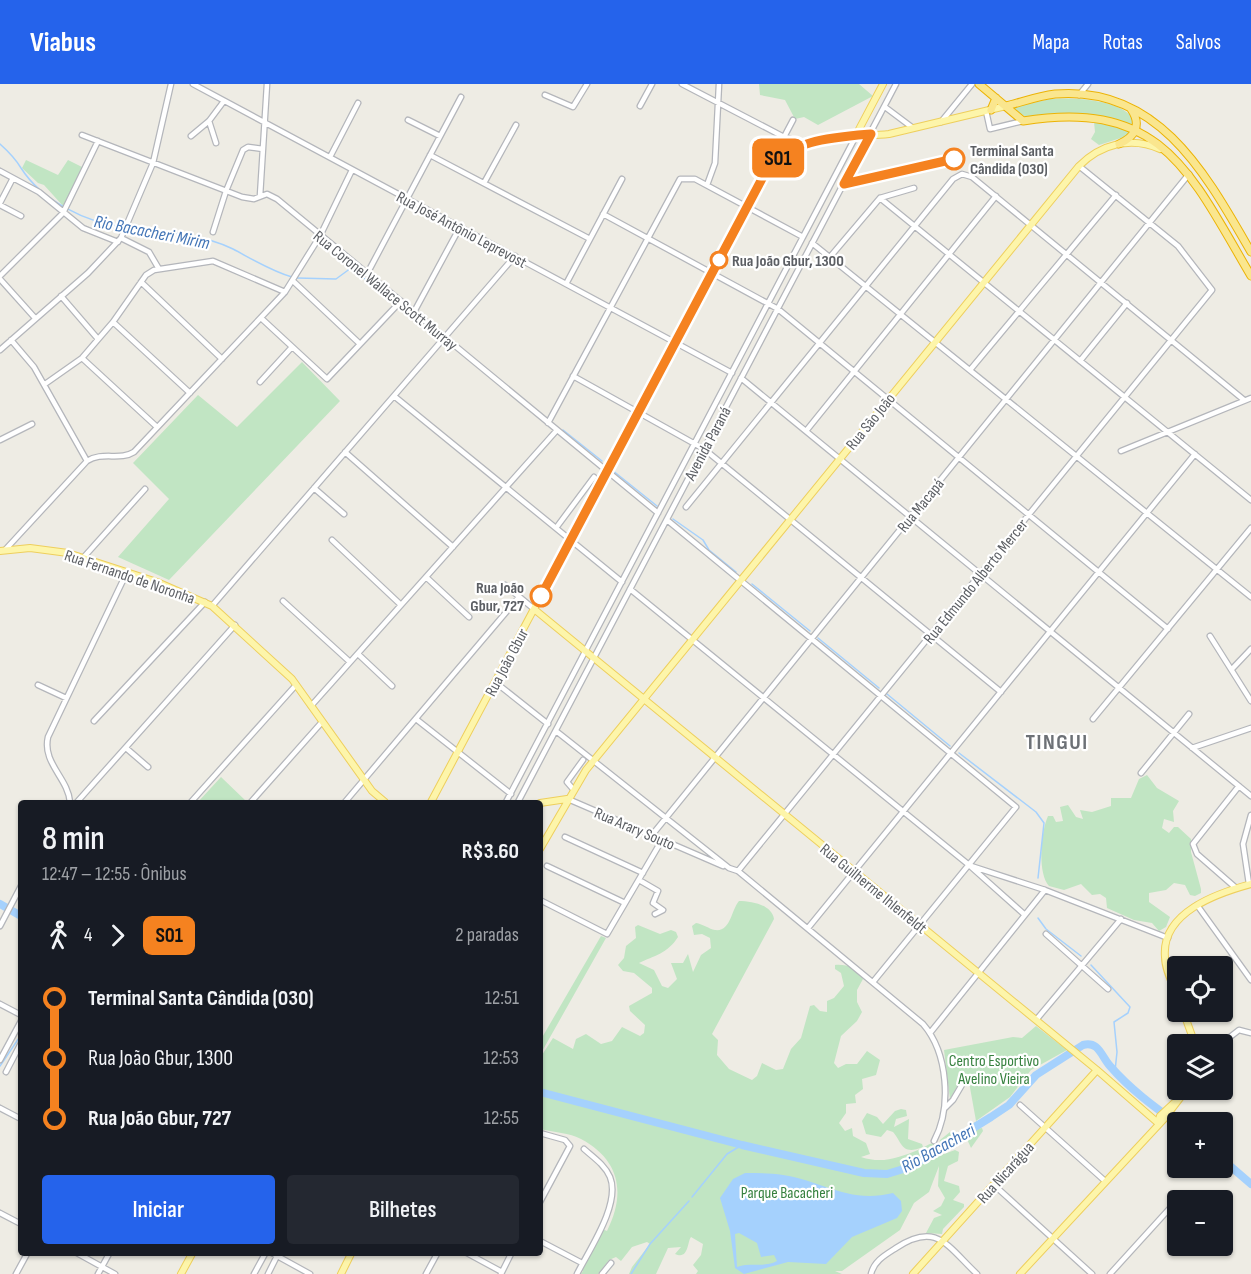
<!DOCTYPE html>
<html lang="pt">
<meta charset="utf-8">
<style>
body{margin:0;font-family:"Sofia Sans Condensed",sans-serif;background:#242831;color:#f1f3f6;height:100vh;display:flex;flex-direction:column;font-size:22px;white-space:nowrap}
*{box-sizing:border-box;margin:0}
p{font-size:20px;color:#9ea1a6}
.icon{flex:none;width:33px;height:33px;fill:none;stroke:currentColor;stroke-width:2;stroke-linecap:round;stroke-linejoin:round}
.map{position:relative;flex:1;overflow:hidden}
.details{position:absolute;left:18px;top:716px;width:525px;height:456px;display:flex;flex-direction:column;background:#171b24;border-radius:6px;box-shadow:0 2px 4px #0004}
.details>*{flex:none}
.badge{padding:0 12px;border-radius:9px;font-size:21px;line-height:39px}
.controls{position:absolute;left:1167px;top:872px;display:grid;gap:12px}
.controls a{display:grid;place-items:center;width:66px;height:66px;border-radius:6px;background:#171b24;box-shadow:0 2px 4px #0004;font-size:30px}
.map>.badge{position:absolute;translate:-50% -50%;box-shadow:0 0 0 3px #fff}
.legs{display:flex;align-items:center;gap:9px;height:66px;padding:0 24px;font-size:20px}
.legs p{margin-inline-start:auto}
.headline{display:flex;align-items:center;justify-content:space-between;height:102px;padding:0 24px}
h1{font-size:33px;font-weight:600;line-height:45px}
.cta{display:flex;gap:12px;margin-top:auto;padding:12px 24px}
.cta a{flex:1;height:69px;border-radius:6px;background:#2563eb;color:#fff;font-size:24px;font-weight:600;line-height:69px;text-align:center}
.cta a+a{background:#242831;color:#f1f3f6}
ul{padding:0 24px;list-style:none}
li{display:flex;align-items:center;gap:21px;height:60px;font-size:22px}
li i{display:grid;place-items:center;width:9px;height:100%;margin:0 8px;background:currentColor}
li i::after{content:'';width:15px;height:15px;margin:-8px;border:4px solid;border-radius:50%;background:#171b24}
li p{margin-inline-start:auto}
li:first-child i{background:linear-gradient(#0000 50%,currentColor 0)}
li:last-child i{background:linear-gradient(currentColor 50%,#0000 0)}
header{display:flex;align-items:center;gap:36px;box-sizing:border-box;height:84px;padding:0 30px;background:#2563eb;color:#fff}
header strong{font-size:28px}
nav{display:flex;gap:33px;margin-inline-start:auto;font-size:21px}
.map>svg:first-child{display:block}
.green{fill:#c1e5c3}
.water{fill:#a5d1fd;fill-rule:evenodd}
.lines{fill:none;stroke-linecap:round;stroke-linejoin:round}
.stream{stroke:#a5d1fd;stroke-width:1.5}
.river{stroke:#a5d1fd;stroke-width:8}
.minor-casing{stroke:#b4b6bb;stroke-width:7}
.major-casing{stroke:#eecf5d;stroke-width:8}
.highway-casing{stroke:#ecb305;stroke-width:9}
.minor{stroke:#fff;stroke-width:4.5}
.major{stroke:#fdf5aa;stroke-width:6}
.highway{stroke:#fae68e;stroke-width:7}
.line-1-casing{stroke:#fff;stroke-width:14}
.line-1{stroke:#f58220;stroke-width:9}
.stop-1-dot{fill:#fff;stroke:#f58220;stroke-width:3}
.labels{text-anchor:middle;stroke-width:4.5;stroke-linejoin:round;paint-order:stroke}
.stop-label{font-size:16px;font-weight:bold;fill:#5c5f64;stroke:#fff;text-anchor:start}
.street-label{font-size:16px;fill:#5c5f64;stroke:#fff}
.park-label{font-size:16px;fill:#36813f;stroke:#fff}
.water-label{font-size:18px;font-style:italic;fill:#4476b7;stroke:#fff}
.district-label{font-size:22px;font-weight:bold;letter-spacing:1.5px;fill:#6d7176;stroke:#fff}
</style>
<header>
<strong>Viabus</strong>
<nav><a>Mapa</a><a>Rotas</a><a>Salvos</a></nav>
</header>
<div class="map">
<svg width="1251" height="1190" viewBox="0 0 1251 1190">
<rect width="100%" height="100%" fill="#eeece4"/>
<path class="green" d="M 759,0 L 859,0 L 873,12 L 818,41 L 804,33 L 795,35 L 785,16 L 760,11 Z
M 1050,15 C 1071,13 1118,15 1132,33 L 1132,41 L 1086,31 L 1026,33 L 1011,24 Z
M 1094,38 L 1132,47 L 1124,53 L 1099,61 L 1091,55 L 1095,48 Z
M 26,76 L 58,91 L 68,76 L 84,84 L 63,122 L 44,101 L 38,99 L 22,84 Z
M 302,278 L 340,317 L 169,496 L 118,473 L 169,415 L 133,379 L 198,311 L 237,343 Z
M 1147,691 L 1157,704 L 1179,717 L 1173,727 L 1174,738 L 1164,735 L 1162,744 L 1169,749 L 1174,743 L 1178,743 L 1191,755 L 1191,768 L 1201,805 L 1201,809 L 1195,812 L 1190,811 L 1185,801 L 1174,799 L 1166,806 L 1149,809 L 1149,818 L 1170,833 L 1166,843 L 1159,847 L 1152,839 L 1134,836 L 1107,824 L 1106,814 L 1100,810 L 1092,811 L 1081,800 L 1064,806 L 1049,802 C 1037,789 1041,747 1048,732 L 1053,732 L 1056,738 L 1063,737 L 1060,723 L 1068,721 L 1076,733 L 1083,735 L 1080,726 L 1092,728 L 1111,722 L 1111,714 L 1131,714 L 1139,695 Z
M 221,693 L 246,717 L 245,718 L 198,718 Z
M 739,817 C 752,817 772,821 774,835 L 712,950 L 718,956 L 717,971 L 729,985 L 752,996 L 757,992 L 762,979 L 776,986 L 783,985 L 791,965 L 801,954 L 810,922 L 814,921 L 820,927 L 827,928 L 827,917 L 834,914 L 844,902 L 841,889 L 835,885 L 835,881 C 846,880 859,884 863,895 L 857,906 L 857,918 L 862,928 L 857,937 L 841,952 L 834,979 L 838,984 L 846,980 L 857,980 L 867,967 L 880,976 L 876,991 L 862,995 L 863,1005 L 855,1011 L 856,1019 L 846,1020 L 846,1029 L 839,1039 L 845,1047 L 852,1044 L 853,1052 L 866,1059 L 870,1070 L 861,1073 C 882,1080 898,1074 918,1066 C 926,1063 928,1059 935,1059 L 939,1069 L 944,1070 L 955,1066 L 959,1068 L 958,1077 L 948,1082 L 944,1097 L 959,1102 L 960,1108 L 953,1116 L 964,1120 L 964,1123 L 943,1145 L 942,1150 L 926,1149 L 934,1134 L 942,1131 L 933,1127 L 941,1122 L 945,1114 L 938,1102 L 939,1082 L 929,1108 L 914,1119 L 900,1146 L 842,1187 L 835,1187 L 842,1190 L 696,1190 L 698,1187 L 693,1181 L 701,1171 L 703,1160 L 691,1153 C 687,1158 689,1176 675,1170 L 681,1163 L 668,1164 L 656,1190 L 629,1190 L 632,1183 L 650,1160 L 647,1158 L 632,1163 L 621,1177 L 616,1173 L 609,1176 L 598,1190 L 581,1190 L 583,1187 L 580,1185 L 602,1145 L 607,1147 C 626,1109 620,1076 581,1055 C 570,1049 553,1048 540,1045 L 540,974 L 553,954 L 573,965 L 576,955 L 586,950 L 601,960 L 612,957 L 622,943 L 640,952 L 644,949 L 645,941 L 630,927 L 629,922 L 652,909 L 652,904 L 634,889 L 623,887 L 618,881 L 624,874 L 626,862 L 636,854 L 635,843 L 638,841 L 660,850 L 671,846 L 676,848 L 678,853 C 668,869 654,872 639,879 L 654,886 L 662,902 L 668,904 L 677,895 L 671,879 L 683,879 L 688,870 L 693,888 L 701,871 L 711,864 L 710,854 L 702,850 L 694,851 L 692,842 L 696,839 C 703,840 709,845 715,846 C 731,848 731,826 739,817 Z
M 601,852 L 606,854 L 540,971 L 540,957 Z
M 1036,942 L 1067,966 L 1031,986 L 1010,1013 L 976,1037 L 969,998 L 962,994 L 950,1015 L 944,966 L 1013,953 L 1022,954 Z
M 901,1025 L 906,1026 L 907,1032 L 896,1035 L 894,1043 L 909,1035 L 908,1055 L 922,1060 L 923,1063 C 901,1072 902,1058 893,1048 L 887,1046 L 881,1053 L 866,1050 L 862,1037 L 867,1029 L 877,1033 L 883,1040 L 895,1027 Z
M 977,1037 L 977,1045 L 982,1044 L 983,1047 L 971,1064 L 967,1055 L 939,1063 L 940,1056 L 950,1048 L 954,1051 Z"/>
<path class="water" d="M 745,1089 C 758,1089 771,1089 783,1091 C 823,1097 848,1120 893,1109 L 901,1117 L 902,1127 L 897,1134 L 852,1153 L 826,1180 L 788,1178 L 744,1190 L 735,1184 L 730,1147 L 720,1114 L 733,1095 ZM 739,1149 L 757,1159 L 761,1173 L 774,1171 L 777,1177 C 764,1184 750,1178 737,1183 L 735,1150 Z"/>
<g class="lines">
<path class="stream" d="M 0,60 C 9,68 15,74 21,84 C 42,117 87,139 124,143
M 129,144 C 162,147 203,150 233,165 C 252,175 271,187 292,193
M 297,194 L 336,195 L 351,184 L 414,233
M 563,346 L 602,377
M 612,386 L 657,422
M 673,435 L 703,456 L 709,466 L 736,488
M 752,500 L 810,547
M 818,554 L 879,604
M 887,610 L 950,662
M 959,669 L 1036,728 L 1044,739 L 1038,794
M 1038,834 L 1046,845 L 1081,872
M 1091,881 L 1130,923 L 1128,929 L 1114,938 L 1117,968 L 1115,987
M 0,982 L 21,951
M 692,1113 L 727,1070 L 742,1061
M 631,1190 L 650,1160 L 689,1117"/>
<path class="river" d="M 0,820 L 21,832
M 540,1008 L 742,1061 L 864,1089 L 887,1090 L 910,1083 L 991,1033 L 1009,1021 L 1036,991 L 1083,961 C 1099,957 1101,972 1110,982 C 1130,1005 1153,1022 1178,1040
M 1222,1075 L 1251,1100"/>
<g class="minor-casing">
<path id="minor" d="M 193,0 L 732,289
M 682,0 L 784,53 L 807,60
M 545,11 L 573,23 L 587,0
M 1079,11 L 1088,0
M 640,22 L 652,0
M 885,23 L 913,44
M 986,27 L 990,45 L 1023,37
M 408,36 L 440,52
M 209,37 L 216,59
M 941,38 L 972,0
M 82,51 L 242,113 L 254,115 L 267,110 L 277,115 L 658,429
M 191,52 L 209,37 L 224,17
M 784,53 L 793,36
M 784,53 L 785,69
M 430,71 L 590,155
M 330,73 L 358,19
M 0,87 L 39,108 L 83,144 L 118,158
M 484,99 L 516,41
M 707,101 L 715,79 L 719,0
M 260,112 L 267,0
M 880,114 L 1251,416
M 0,119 L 13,94
M 0,121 L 21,132
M 603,130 L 778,225 L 1168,545
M 213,148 L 226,107 L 243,66 L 248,63 L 263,65
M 121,154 L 149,168 L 159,185
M 812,159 L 1251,513
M 830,173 L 880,114 L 914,104
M 367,190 L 461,13
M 0,192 L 63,129 L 98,57
M 0,195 L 35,234
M 293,197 L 360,260
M 141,198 L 222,275
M 566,200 L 622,95
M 61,212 L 98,255
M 414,228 L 460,143
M 261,234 L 327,295 L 401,217
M 113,238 L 190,309
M 11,256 L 34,283 L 87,377
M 0,266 L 88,189 L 121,154 L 153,79 L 171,0
M 82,274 L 157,343
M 1080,277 L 1127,219
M 970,286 L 1116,111
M 573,292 L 704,365 L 1001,608
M 741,294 L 1251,712
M 260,298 L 292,263
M 45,300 L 82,274 L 113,238 L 146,191 L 154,186 L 213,177 L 285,208
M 394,312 L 622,498
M 548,339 L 680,95 L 695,95 L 803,153
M 806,347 L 996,112
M 0,356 L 32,340
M 1121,367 L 1251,314
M 345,368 L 453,463
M 314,404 L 344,430
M 686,423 L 953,95 L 962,90 L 972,93 L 1244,316
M 667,436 L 1016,723 L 873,898
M 556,444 L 594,393
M 332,456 L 401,521
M 5,466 L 87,377 C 102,367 120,377 134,368 L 285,208 L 320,152 L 352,86
M 83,474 L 145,405
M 426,493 L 469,533
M 505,501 L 534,525
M 630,505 L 969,781 L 1025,831
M 283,517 L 350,578
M 212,522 L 515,172
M 1210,552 L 1251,617
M 358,570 L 392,602
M 1233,584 L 1251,565
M 495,598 L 548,640
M 38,601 L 66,614
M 311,622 L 557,346
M 416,635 L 511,710
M 1093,635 L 1251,444
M 94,637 L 205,518
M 556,647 L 729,784 L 738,787 L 923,940 C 948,969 952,1023 934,1057
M 126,664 L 148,683
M 1192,664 L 1251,644
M 1141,689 L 1189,630
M 573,705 L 567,698 L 583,676
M 568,715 L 723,782
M 70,718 C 68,694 42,679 48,653 L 127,488
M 77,718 L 235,541
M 191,718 L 296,601
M 251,718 L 322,638
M 345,718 L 519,513
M 506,718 L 856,52
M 518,718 L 896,0
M 652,751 L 1189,90
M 565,753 L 643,789
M 547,782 L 625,819
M 971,782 L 1045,806 L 1168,854
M 738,787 L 1212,206 L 1178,162 L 1079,82
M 639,796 L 658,807 L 653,819 L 663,826 L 655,830
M 1249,800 L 1243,760 L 1251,731
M 1236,804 L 1197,770 L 1193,760 L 1239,702
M 540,816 L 607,850 L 662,756
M 1197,821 L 1251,896
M 0,842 L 21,802
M 808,844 L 1195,370
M 1046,850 L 1108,905
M 0,920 L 21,931
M 1036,936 L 1121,835
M 930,949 L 1045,806
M 1221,960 L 1239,946 L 1251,949
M 0,976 L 21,937
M 6,988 L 21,959
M 1020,1021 L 1105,1097
M 0,1024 L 21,1035
M 945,1024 L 953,1016 L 963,999
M 540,1049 L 565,1056 L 570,1062 L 540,1118
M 994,1101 L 1092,1190
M 0,1129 L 21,1140
M 540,1157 L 582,1179
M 75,1168 L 115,1190
M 270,1168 L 310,1190
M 465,1168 L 502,1188
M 16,1190 L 28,1168
M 98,1190 L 110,1168
M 254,1190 L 266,1168
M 268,1190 L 279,1168
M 426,1190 L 438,1168
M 501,1190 L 512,1168
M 577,1190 C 589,1166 621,1120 610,1093 C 605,1081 593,1073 584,1065
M 602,1190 L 611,1179
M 871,1190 C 874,1177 885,1171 896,1164 C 937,1137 947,1162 977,1190
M 1110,1190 L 1180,1113"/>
</g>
<g class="major-casing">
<path id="major" d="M 856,51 L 883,0
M 0,467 L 30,464 L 68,469 L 157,498 L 212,522 L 292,595 L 372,707 L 385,718
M 534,525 L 1097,986 L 1158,1039
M 431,718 L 770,82 C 800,50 850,54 889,50 L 1006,22
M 540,719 L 567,715
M 540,765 L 586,686 L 1079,82 C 1101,60 1131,52 1160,65
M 1178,913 C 1173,900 1165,886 1165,873 C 1161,828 1218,809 1251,800
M 1183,927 L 1195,960
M 1158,1038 L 1160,1032 L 1174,1019
M 181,1190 L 193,1168
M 341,1190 L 352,1168
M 913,1190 L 1097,986
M 1020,1190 L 1164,1035 L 1187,1005"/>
</g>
<g class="highway-casing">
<path id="highway" d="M 979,0 L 1023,37 C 1162,14 1191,90 1251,192
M 1006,22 C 1022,18 1038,12 1055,10 C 1159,1 1207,92 1251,168
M 991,26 L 996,14
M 1119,60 C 1135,53 1142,41 1131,25"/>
</g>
<use href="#minor" class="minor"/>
<use href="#major" class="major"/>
<use href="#highway" class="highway"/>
</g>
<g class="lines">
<g class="line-1-casing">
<path id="line-1" d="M 541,512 L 765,89 C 786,56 835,53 871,50 L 844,100 L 954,75"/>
</g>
<use href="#line-1" class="line-1"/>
</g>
<g class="stop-1-dot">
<circle cx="954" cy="75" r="10"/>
<circle cx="719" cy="176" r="8"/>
<circle cx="541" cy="512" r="10"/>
</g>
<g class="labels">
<g class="stop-label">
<text x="970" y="72">Terminal Santa<tspan x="970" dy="18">Cândida (030)</tspan></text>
<text x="732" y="182">Rua João Gbur, 1300</text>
<text x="524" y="509" text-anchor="end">Rua João<tspan x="524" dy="18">Gbur, 727</tspan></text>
</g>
<g class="street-label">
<text transform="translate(462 145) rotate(28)" y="6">Rua José Antônio Leprevost</text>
<text transform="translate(386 206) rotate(39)" y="6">Rua Coronel Wallace Scott Murray</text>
<text transform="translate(870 337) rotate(-51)" y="6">Rua São João</text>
<text transform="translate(707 359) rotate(-62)" y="6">Avenida Paraná</text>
<text transform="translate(920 421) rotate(-51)" y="6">Rua Macapá</text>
<text transform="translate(130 492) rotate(19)" y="6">Rua Fernando de Noronha</text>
<text transform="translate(975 497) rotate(-51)" y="6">Rua Edmundo Alberto Mercer</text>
<text transform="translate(506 578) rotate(-62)" y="6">Rua João Gbur</text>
<text transform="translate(635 744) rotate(23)" y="6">Rua Arary Souto</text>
<text transform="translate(874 804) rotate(39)" y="6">Rua Guilherme Ihlenfeldt</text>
<text transform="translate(1005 1088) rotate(-48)" y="6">Rua Nicarágua</text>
</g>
<g class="park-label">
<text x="994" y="982">Centro Esportivo<tspan x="994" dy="18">Avelino Vieira</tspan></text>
<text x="787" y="1114">Parque Bacacheri</text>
</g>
<g class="water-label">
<text transform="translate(152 148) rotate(11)" y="6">Rio Bacacheri Mirim</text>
<text transform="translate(938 1064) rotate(-29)" y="6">Rio Bacacheri</text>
</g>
<g class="district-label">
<text x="1057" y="665">TINGUI</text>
</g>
</g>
</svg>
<div class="controls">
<a><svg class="icon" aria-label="locate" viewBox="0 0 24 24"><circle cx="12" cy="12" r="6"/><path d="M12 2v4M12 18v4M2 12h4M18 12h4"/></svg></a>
<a><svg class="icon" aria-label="layers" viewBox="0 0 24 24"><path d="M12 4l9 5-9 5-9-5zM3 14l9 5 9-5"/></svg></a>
<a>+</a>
<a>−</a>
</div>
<b class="badge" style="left:778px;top:74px;background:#f58220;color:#111">S01</b>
<section class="details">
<div class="headline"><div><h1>8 min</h1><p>12:47 – 12:55 · Ônibus</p></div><b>R$3.60</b></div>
<div class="legs"><svg class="icon" aria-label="walk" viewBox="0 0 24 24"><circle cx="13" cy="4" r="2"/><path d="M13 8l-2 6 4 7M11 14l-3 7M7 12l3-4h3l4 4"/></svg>4<svg class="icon" aria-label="forward" viewBox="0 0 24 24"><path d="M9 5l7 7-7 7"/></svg><b class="badge" style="background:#f58220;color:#111">S01</b><p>2 paradas</p></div>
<ul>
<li><i style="color:#f58220"></i><b>Terminal Santa Cândida (030)</b><p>12:51</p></li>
<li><i style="color:#f58220"></i><span>Rua João Gbur, 1300</span><p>12:53</p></li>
<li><i style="color:#f58220"></i><b>Rua João Gbur, 727</b><p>12:55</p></li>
</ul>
<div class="cta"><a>Iniciar</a><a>Bilhetes</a></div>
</section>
</div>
